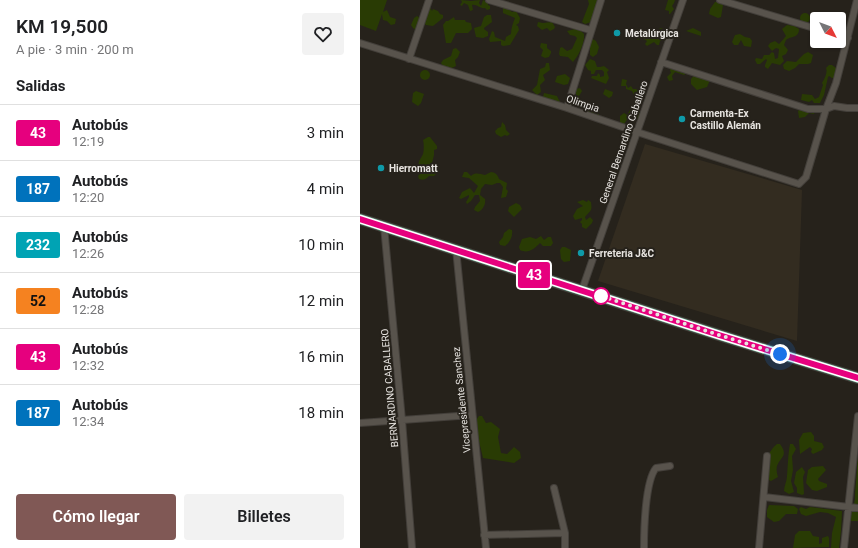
<!DOCTYPE html>
<html lang="es">
<meta charset="utf-8">
<style>
body{margin:0;font-family:Roboto,sans-serif;background:#f2f2f2;color:#202124;height:100vh;display:flex;flex-direction:column;font-size:15px;white-space:nowrap}
*{box-sizing:border-box;margin:0}
p{font-size:13px;color:#757577}
.icon{flex:none;width:22px;height:22px;fill:none;stroke:currentColor;stroke-width:2;stroke-linecap:round;stroke-linejoin:round}
.map{position:relative;flex:1;overflow:hidden}
.drawer{display:flex;flex-direction:column;background:#fff;width:360px}
.drawer>*{flex:none}
.badge{padding:0 8px;border-radius:3px;font-size:14px;line-height:26px}
.needle{width:26px;rotate:132deg}
.fabs{position:absolute;left:450px;top:12px;display:grid;gap:8px}
.fabs a{display:grid;place-items:center;width:36px;height:36px;border-radius:4px;background:#fff;box-shadow:0 1px 3px #0004;font-size:20px}
.you{position:absolute;width:20px;height:20px;margin:-10px;border:3px solid #fff;border-radius:50%;background:#1a73e8;box-shadow:0 0 0 6px #1a73e833}
.map>.badge{position:absolute;translate:-50% -50%;box-shadow:0 0 0 2px #fff}
h2{padding:0 16px;font-size:15px;line-height:36px}
.round{display:grid;place-items:center;flex:none;width:42px;height:42px;border-radius:4px;background:#f2f2f2}
.summary{display:flex;align-items:center;justify-content:space-between;height:68px;padding:0 16px}
h1{font-size:19px;font-weight:600;line-height:30px}
.button{display:flex;gap:8px;margin-top:auto;padding:8px 16px}
.button a{flex:1;height:46px;border-radius:4px;background:#805855;color:#fff;font-size:16px;font-weight:600;line-height:46px;text-align:center}
.button a+a{background:#f2f2f2;color:#202124}
ul{padding:0;list-style:none}
li{display:flex;align-items:center;gap:12px;height:56px;padding:0 16px;border-top:1px solid #e0e0e0}
li div{flex:1}
li b{display:block;font-size:15px}
li em{font-style:normal}
li .badge{min-width:44px;font-weight:700;text-align:center}
main{display:flex;flex:1;min-height:0}
.map>svg:first-child{display:block}
.built{fill:#332c20}
.green{fill:#293b04}
.lines{fill:none;stroke-linecap:round;stroke-linejoin:round}
.street-casing{stroke:#433f3a;stroke-width:8}
.primary-casing{stroke:#433f3a;stroke-width:12}
.street{stroke:#58534c;stroke-width:6}
.primary{stroke:#4f9075;stroke-width:10}
.line-casing{stroke:#fff;stroke-width:9}
.line{stroke:#e6007e;stroke-width:6}
.walk{stroke:#e7e4e0;stroke-width:4;stroke-dasharray:0 7.2}
.culture-dot{fill:#0f9aa8;stroke:#26221b;stroke-width:1.5}
.stop-dot{fill:#fff;stroke:#e6007e;stroke-width:2}
.labels{text-anchor:middle;stroke-width:4;stroke-linejoin:round;paint-order:stroke}
.poi-label{font-size:10px;font-weight:bold;fill:#e7e4e0;stroke:#26221b;text-anchor:start}
.street-label{font-size:10px;fill:#e7e4e0;stroke:#26221b}
</style>
<main>
<section class="drawer">
<div class="summary"><div><h1>KM 19,500</h1><p>A pie · 3 min · 200 m</p></div><a class="round"><svg class="icon" aria-label="heart" viewBox="0 0 24 24"><path d="M12 20l-8-8c-3-5 5-10 8-4 3-6 11-1 8 4z"/></svg></a></div>
<h2>Salidas</h2>
<ul>
<li><span class="badge" style="background:#e6007e;color:#fff">43</span><div><b>Autobús</b><p>12:19</p></div><em>3 min</em></li>
<li><span class="badge" style="background:#0072bc;color:#fff">187</span><div><b>Autobús</b><p>12:20</p></div><em>4 min</em></li>
<li><span class="badge" style="background:#00a3b4;color:#fff">232</span><div><b>Autobús</b><p>12:26</p></div><em>10 min</em></li>
<li><span class="badge" style="background:#f58220;color:#111">52</span><div><b>Autobús</b><p>12:28</p></div><em>12 min</em></li>
<li><span class="badge" style="background:#e6007e;color:#fff">43</span><div><b>Autobús</b><p>12:32</p></div><em>16 min</em></li>
<li><span class="badge" style="background:#0072bc;color:#fff">187</span><div><b>Autobús</b><p>12:34</p></div><em>18 min</em></li>
</ul>
<div class="button"><a>Cómo llegar</a><a>Billetes</a></div>
</section>
<div class="map">
<svg width="498" height="548" viewBox="0 0 498 548">
<rect width="100%" height="100%" fill="#26221b"/>
<path class="built" d="M 285,144 L 442,190 L 437,341 L 238,281 Z"/>
<path class="green" d="M 0,0 L 27,0 L 23,12 L 27,10 L 30,17 L 36,19 L 35,24 L 31,25 L 27,21 L 23,20 L 22,14 L 16,31 L 0,25 Z
M 101,0 L 111,1 L 120,0 L 119,3 L 121,6 L 123,0 L 128,2 L 128,5 L 130,6 L 130,9 L 127,10 L 125,8 C 120,9 117,4 112,5 L 113,10 L 110,11 L 108,5 L 104,3 L 102,6 L 100,5 L 102,2 Z
M 228,0 L 238,0 C 236,8 234,14 231,22 L 225,24 L 222,22 L 229,4 Z
M 308,0 L 315,0 L 314,3 L 312,6 L 314,9 L 310,14 L 309,14 L 309,11 L 305,10 Z
M 355,2 L 357,2 L 363,5 L 361,17 L 358,18 L 349,14 L 350,9 Z
M 69,6 L 72,11 L 73,9 L 78,11 L 80,14 L 83,15 L 83,18 L 73,26 L 66,25 L 63,22 Z
M 146,7 L 152,12 L 156,11 L 160,18 L 159,23 L 156,25 L 158,26 L 159,30 L 150,45 L 143,46 L 141,45 L 141,41 L 130,42 L 129,39 L 132,31 L 134,32 L 135,37 L 145,41 L 146,37 L 151,34 C 151,28 153,23 155,18 L 143,13 L 143,8 Z
M440 18a5 5 0 1 1 10 0a5 5 0 1 1-10 0Z
M 127,15 L 131,15 L 132,22 L 124,28 L 124,29 L 128,32 L 128,36 L 123,38 L 116,37 L 114,28 L 121,26 L 124,17 Z
M 57,16 L 60,18 L 56,30 L 53,28 L 51,25 L 54,18 Z
M 94,17 L 95,20 L 105,20 L 106,22 L 111,23 L 112,29 L 108,33 L 96,33 L 91,43 L 86,43 L 83,25 L 86,21 L 88,21 Z
M 178,22 L 183,23 L 192,22 L 195,27 L 194,29 L 190,31 L 187,28 L 182,30 L 177,26 Z
M 427,25 L 434,26 L 439,29 C 439,38 431,36 426,40 L 424,45 L 428,50 L 426,54 L 422,56 L 424,61 L 420,65 L 412,63 L 408,69 L 405,67 L 405,65 L 407,60 L 406,59 L 400,64 L 397,64 L 395,60 L 396,58 L 402,59 L 404,55 L 409,55 L 412,52 L 414,53 L 415,59 L 418,58 L 419,49 L 416,48 L 412,51 L 408,46 L 410,43 L 415,41 L 419,44 L 420,43 L 426,36 L 422,29 Z
M 300,28 C 305,29 308,31 308,37 L 304,41 L 300,41 L 299,45 L 297,45 L 294,42 L 287,46 L 285,44 L 287,41 L 281,37 L 278,40 L 274,36 L 274,33 L 276,29 L 279,29 L 285,36 L 293,38 Z
M 333,28 L 341,32 L 341,36 L 326,31 Z
M 215,29 L 220,30 L 224,34 C 225,43 219,55 213,62 L 208,57 L 200,56 L 199,54 L 200,48 L 202,47 L 207,51 L 212,49 L 217,38 L 215,36 L 210,35 L 207,31 Z
M 380,34 L 385,37 L 390,38 L 392,41 L 391,47 L 384,46 L 381,40 L 378,45 L 374,45 L 372,42 L 375,35 Z
M 231,38 L 236,41 L 239,47 L 237,54 L 233,57 L 230,55 L 230,49 L 229,45 Z
M 181,43 L 187,44 L 187,48 L 191,51 L 191,53 L 189,57 L 185,58 L 181,56 L 183,50 L 180,47 Z
M 96,48 L 100,52 L 98,57 L 95,60 L 96,66 L 92,68 L 83,66 L 81,63 L 83,60 L 91,56 L 93,49 Z
M 448,52 L 453,55 L 451,63 L 448,64 L 439,64 L 435,68 L 429,71 L 424,69 L 423,65 L 427,61 L 436,62 L 444,54 Z
M 230,59 L 235,61 L 237,67 L 240,67 L 244,66 L 249,70 L 247,72 L 249,78 L 246,84 L 231,78 L 232,76 L 237,76 L 238,73 L 240,75 L 240,77 L 244,76 L 244,72 L 242,70 L 236,70 L 234,74 L 231,74 L 231,71 L 228,70 L 225,65 Z
M 186,63 L 189,63 L 190,70 L 183,75 L 185,80 L 180,85 L 181,92 L 177,95 L 172,90 L 177,85 L 180,69 L 185,67 Z
M 469,65 L 472,65 L 476,68 L 480,65 C 484,67 483,69 482,73 L 480,74 L 478,79 L 472,78 L 469,76 L 468,77 L 464,95 L 460,103 L 454,103 L 452,100 L 449,102 L 441,100 L 442,94 L 452,95 L 455,99 L 459,97 L 463,85 L 462,83 C 464,79 468,73 466,68 Z
M 311,67 L 327,73 L 324,75 L 315,72 L 312,76 L 313,80 L 309,81 L 307,77 L 311,73 L 310,70 Z
M60 75a5 5 0 1 1 10 0a5 5 0 1 1-10 0Z
M 339,72 L 347,73 L 351,78 L 347,87 L 337,90 L 331,84 L 331,79 L 336,73 Z
M 205,74 L 210,78 L 208,84 L 204,85 L 195,82 L 197,76 Z
M 262,79 L 267,80 L 266,84 L 268,88 L 271,86 L 273,89 L 276,89 L 279,91 L 279,94 L 274,95 L 272,91 L 266,89 L 266,86 L 261,86 Z
M 220,88 L 222,91 L 219,96 L 220,100 L 218,103 L 216,103 L 214,98 L 216,96 L 216,89 Z
M 245,89 L 253,92 L 252,96 L 249,98 L 243,94 Z
M 56,91 L 64,94 L 61,103 L 58,106 L 52,102 L 53,93 Z
M 184,93 L 197,96 L 200,102 L 198,104 L 185,100 L 183,97 Z
M 234,105 L 238,106 L 237,111 L 239,115 L 237,118 L 227,116 L 226,111 Z
M 277,109 L 281,113 L 280,117 L 277,120 L 269,117 L 264,124 L 262,125 L 260,123 L 260,116 L 264,113 L 267,115 L 270,110 Z
M 440,109 L 445,111 L 455,111 L 454,114 L 449,113 L 445,117 L 439,118 L 438,111 Z
M 142,122 L 145,125 L 146,130 L 150,134 L 147,136 L 145,135 L 141,137 L 136,134 L 135,131 L 138,128 L 141,127 Z
M 68,137 L 70,137 L 77,146 L 77,149 L 74,150 L 74,155 L 72,163 L 78,172 L 74,176 L 69,176 C 66,179 64,181 59,179 L 58,176 L 62,172 C 56,163 59,162 63,154 C 64,150 64,144 63,140 Z
M 104,172 L 107,172 L 111,176 C 115,172 120,174 125,175 L 131,172 C 135,172 138,175 139,179 L 147,183 L 146,189 L 148,191 L 146,197 L 141,198 L 143,187 L 140,183 L 137,183 L 132,185 L 125,184 L 121,189 L 120,195 L 125,199 C 126,204 123,210 118,212 L 114,210 L 115,207 L 120,201 L 119,195 L 115,195 L 111,201 L 107,204 L 106,202 L 109,197 L 109,195 L 101,199 L 99,198 L 102,192 L 110,188 L 114,193 L 118,186 L 109,178 L 102,177 Z
M 223,200 L 227,202 L 228,200 L 231,202 C 232,211 232,209 225,217 L 226,220 L 230,217 L 233,220 L 232,223 L 226,229 L 222,227 L 222,224 L 220,222 L 222,220 L 222,218 L 215,220 L 213,216 L 217,209 L 223,206 L 217,202 Z
M 156,203 L 160,205 L 162,209 L 154,217 L 148,211 L 149,207 Z
M 149,229 L 152,230 C 153,237 150,242 145,246 L 140,245 L 139,242 L 143,237 L 144,233 Z
M 181,236 L 184,240 L 188,237 L 191,237 L 193,243 L 191,246 L 183,246 L 180,243 C 174,249 168,254 160,250 L 159,247 L 162,239 L 170,237 L 176,239 Z
M 202,247 L 205,247 L 211,250 L 210,261 L 204,262 L 201,259 L 200,250 Z
M 119,416 L 122,416 L 126,423 L 131,422 L 140,429 L 138,437 L 141,453 L 147,454 L 154,447 L 160,452 L 161,458 L 154,463 L 123,458 L 118,437 L 118,428 L 116,420 Z
M 451,432 L 454,436 L 454,441 L 462,443 L 464,447 L 462,450 L 453,454 L 451,452 L 452,449 L 450,447 L 440,454 L 439,440 L 443,433 Z
M 417,444 L 420,444 C 429,456 420,457 417,466 C 416,469 417,474 418,477 L 411,481 L 409,480 C 404,467 406,453 417,444 Z
M 430,444 L 433,444 L 436,449 L 432,456 L 433,470 L 431,481 L 434,492 L 429,494 L 424,491 C 424,486 427,481 427,476 C 428,464 428,455 430,444 Z
M 498,454 L 498,521 L 491,521 C 490,512 496,504 495,495 Z
M 463,466 L 466,470 L 458,479 L 459,481 L 467,484 L 467,487 L 457,491 L 452,490 L 446,483 L 448,470 L 452,467 Z
M 442,467 L 445,472 L 443,477 L 444,494 L 442,495 L 437,493 L 437,488 L 434,483 L 436,472 Z
M 409,505 L 434,506 L 438,509 L 437,514 L 426,514 L 419,521 L 414,522 L 407,517 L 407,510 Z
M 441,507 L 446,509 L 450,507 L 482,511 L 481,531 L 479,548 L 471,548 L 472,533 L 476,517 L 468,513 L 460,512 L 446,516 L 441,514 L 439,509 Z
M 439,531 L 450,531 L 453,536 L 459,537 L 459,544 L 462,543 L 462,538 L 468,536 L 469,538 L 469,547 L 433,548 L 435,535 Z"/>
<g class="lines">
<g class="street-casing">
<path id="street" d="M 129,0 L 230,30
M 360,0 L 457,29
M 479,35 L 488,38
M 0,43 L 207,108 L 277,132 L 439,184 L 446,177 L 466,109 L 476,83 L 497,0
M 49,59 L 69,0
M 301,62 L 448,109 L 466,109 L 474,106 L 487,108 L 498,108
M 207,108 L 241,0
M 24,226 L 42,420 L 52,548
M 96,249 L 126,548
M 222,290 L 323,0
M 0,423 L 112,415
M 194,488 L 205,533
M 404,497 L 498,508
M 124,535 L 205,533 L 205,548
M 284,548 C 284,531 285,481 296,468 L 310,466
M 399,548 L 407,456
M 484,548 L 498,416"/>
</g>
<g class="primary-casing">
<path id="primary" d="M 0,219 L 359,335 L 498,378"/>
</g>
<use href="#street" class="street"/>
<use href="#primary" class="primary"/>
</g>
<g class="lines">
<g class="line-casing">
<path id="line" d="M 0,219 L 359,335 L 498,378"/>
</g>
<use href="#line" class="line"/>
<path class="walk" d="M 241,296 L 235,294 L 359,335 L 420,354"/>
</g>
<g class="culture-dot">
<circle cx="257" cy="33" r="4"/>
<circle cx="322" cy="119" r="4"/>
<circle cx="21" cy="168" r="4"/>
<circle cx="221" cy="253" r="4"/>
</g>
<circle class="stop-dot" cx="241" cy="296" r="8"/>
<g class="labels">
<g class="poi-label">
<text x="265" y="37">Metalúrgica</text>
<text x="330" y="117">Carmenta-Ex<tspan x="330" dy="12">Castillo Alemán</tspan></text>
<text x="29" y="172">Hierromatt</text>
<text x="229" y="257">Ferreteria J&amp;C</text>
</g>
<g class="street-label">
<text transform="translate(223 103) rotate(19)" y="4">Olimpia</text>
<text transform="translate(263 142) rotate(-71)" y="4">General Bernardino Caballero</text>
<text transform="translate(29 388) rotate(-95)" y="4">BERNARDINO CABALLERO</text>
<text transform="translate(101 400) rotate(-96)" y="4">Vicepresidente Sanchez</text>
</g>
</g>
</svg>
<div class="fabs">
<a><svg class="needle" viewBox="-14 -14 28 28"><path d="M0-13l5 13h-10z" fill="#e53935"/><path d="M0 13l5-13h-10z" fill="#757577"/></svg></a>
</div>
<div class="you" style="left:420px;top:354px"></div>
<b class="badge" style="left:174px;top:275px;background:#e6007e;color:#fff">43</b>
</div>
</main>
